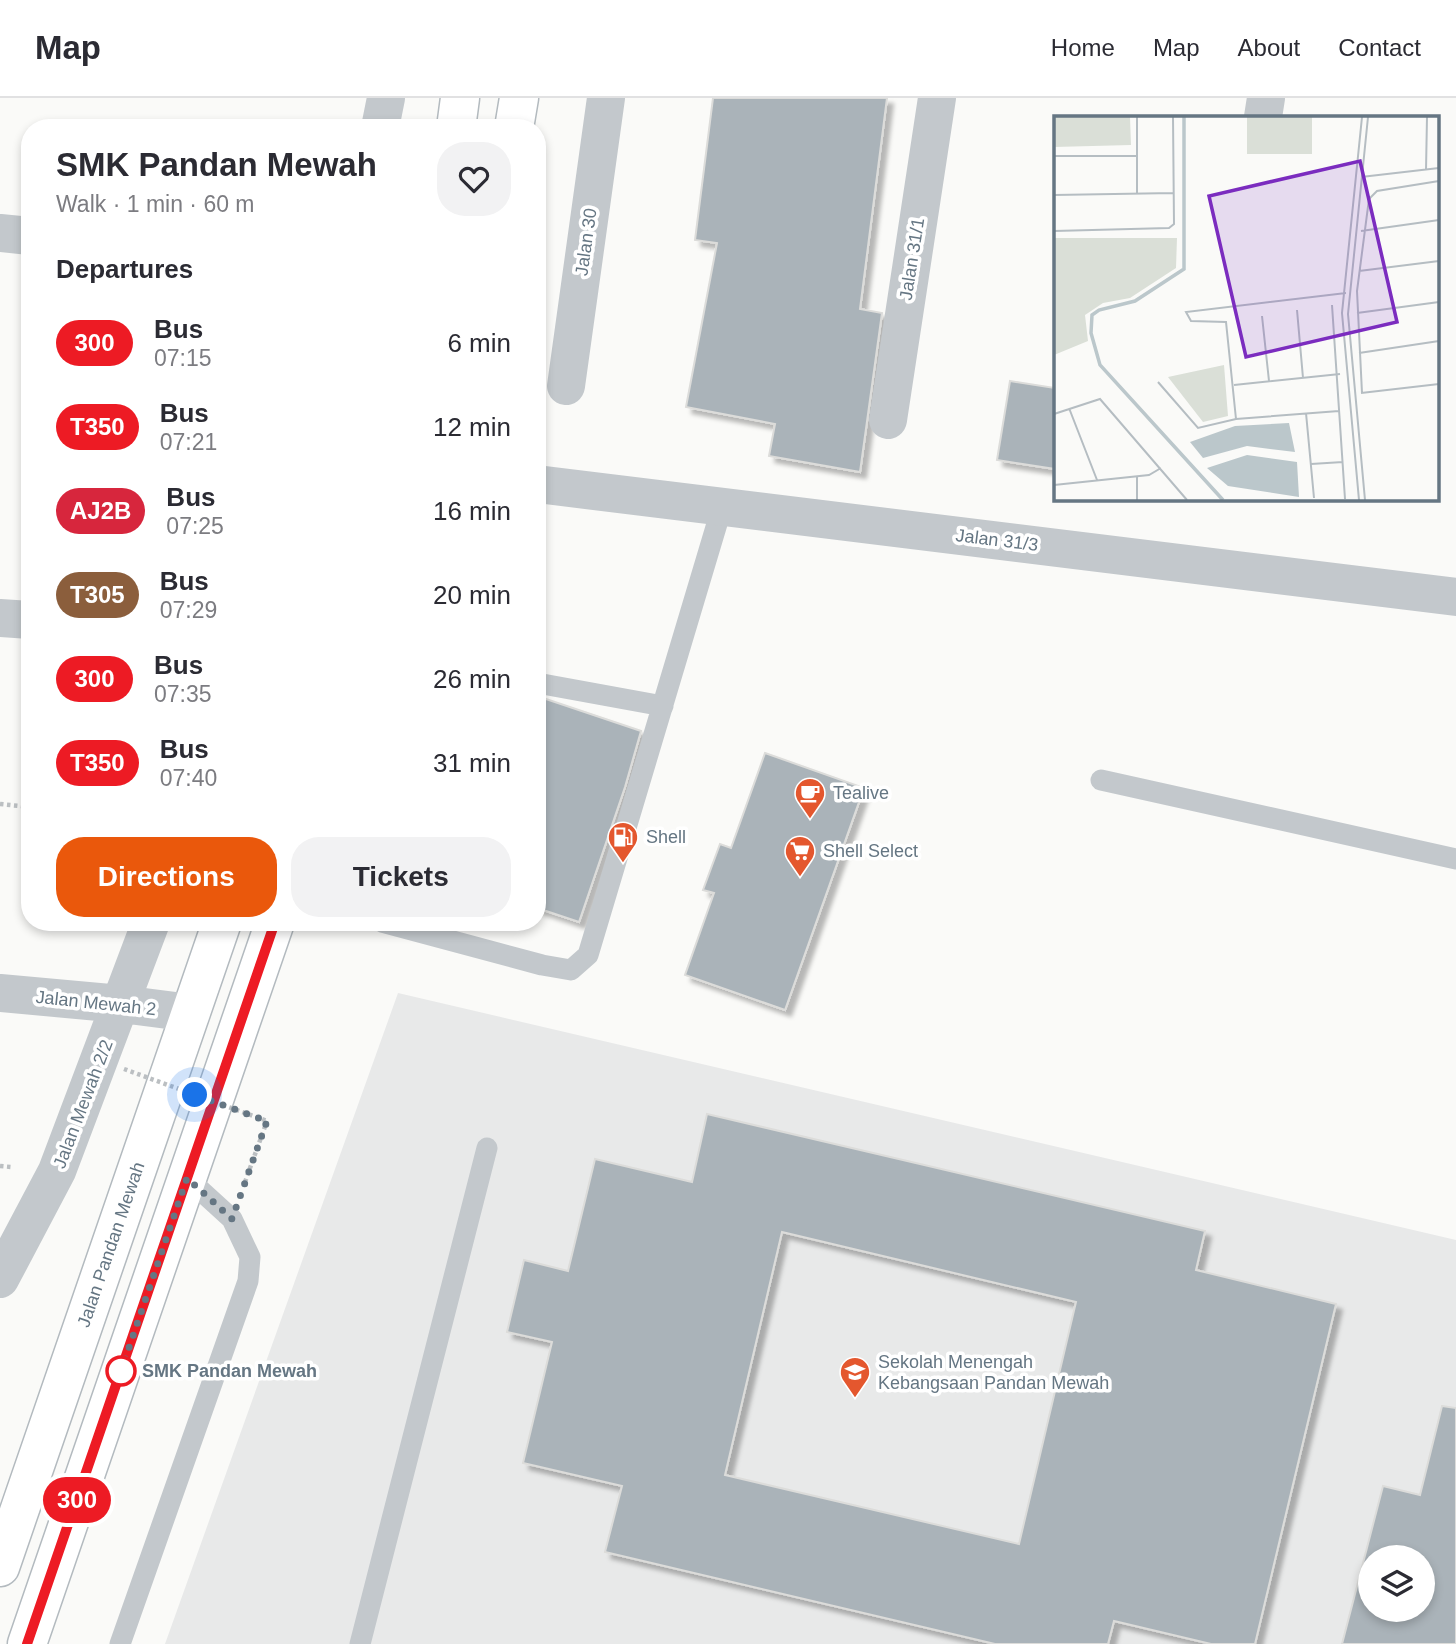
<!DOCTYPE html>
<meta charset="utf-8">
<style>
body{margin:0;font-family:Helvetica,sans-serif;background:#f2f2f3;color:#2b2b33;height:100vh;display:flex;flex-direction:column;font-size:26px;white-space:nowrap}
*{box-sizing:border-box;margin:0}
p{font-size:23px;color:#7c7c81}
.icon{flex:none;width:38px;height:38px;fill:none;stroke:currentColor;stroke-width:2;stroke-linecap:round;stroke-linejoin:round}
.map{position:relative;flex:1;overflow:hidden}
.sheet{position:absolute;left:21px;top:21px;width:525px;height:812px;display:flex;flex-direction:column;background:#fff;border-radius:28px;box-shadow:0 4px 10px #0003}
.sheet>*{flex:none}
.badge{padding:0 14px;border-radius:23px;font-size:24px;line-height:46px}
.buttons{position:absolute;left:1358px;top:1447px;display:grid;gap:14px}
.buttons a{display:grid;place-items:center;width:77px;height:77px;border-radius:50%;background:#fff;box-shadow:0 4px 10px #0003;font-size:35px}
.you{position:absolute;width:35px;height:35px;margin:-18px;border:5px solid #fff;border-radius:50%;background:#1a73e8;box-shadow:0 0 0 10px #1a73e833}
.map>.badge{position:absolute;translate:-50% -50%;box-shadow:0 0 0 4px #fff}
h2{padding:0 35px;font-size:26px;line-height:63px}
.round{display:grid;place-items:center;flex:none;width:74px;height:74px;border-radius:28px;background:#f2f2f3}
.headline{display:flex;align-items:center;justify-content:space-between;height:119px;padding:0 35px}
h1{font-size:33px;font-weight:700;line-height:52px}
.cta{display:flex;gap:14px;margin-top:auto;padding:14px 35px}
.cta a{flex:1;height:80px;border-radius:28px;background:#ea580c;color:#fff;font-size:28px;font-weight:700;line-height:80px;text-align:center}
.cta a+a{background:#f2f2f3;color:#2b2b33}
ul{padding:0;list-style:none}
li{display:flex;align-items:center;gap:21px;height:84px;padding:0 35px}
li div{flex:1}
li b{display:block;font-size:26px}
li em{font-style:normal}
li .badge{min-width:77px;font-weight:700;text-align:center}
header{display:flex;align-items:center;gap:42px;box-sizing:border-box;height:98px;padding:0 35px;background:#fff;border-bottom:2px solid #e1e1e2}
header strong{font-size:33px}
nav{display:flex;gap:38px;margin-inline-start:auto;font-size:24px}
.map>svg:first-child{display:block}
.built{fill:#e8e9e9;fill-rule:evenodd}
.building{fill:#aab3b9;stroke:#dcdcda;stroke-width:2;fill-rule:evenodd;filter:url(#shadow)}
.lines{fill:none;stroke-linecap:round;stroke-linejoin:round}
.secondary-casing{stroke:#b3babf;stroke-width:41}
.path{stroke:#bbbfc2;stroke-width:4.5;stroke-dasharray:3.5 3.5;stroke-linecap:butt}
.lane{stroke:#c3c8cc;stroke-width:21}
.street{stroke:#c3c8cc;stroke-width:38}
.secondary{stroke:#fff;stroke-width:38}
.path-bridge{stroke:#bbbfc2;stroke-width:4.5;stroke-dasharray:3.5 3.5;stroke-linecap:butt}
.line-casing{stroke:#fff;stroke-width:16}
.line{stroke:#ed1b24;stroke-width:10}
.walk{stroke:#657683;stroke-width:7;stroke-dasharray:0 12.6}
.stop-dot{fill:#fff;stroke:#ed1b24;stroke-width:3.5}
.labels{text-anchor:middle;stroke-width:7;stroke-linejoin:round;paint-order:stroke}
.street-label{font-size:18px;fill:#657683;stroke:#fff}
.poi-label{font-size:18px;fill:#657683;stroke:#fff;text-anchor:start}
.stop-label{font-size:18px;font-weight:bold;fill:#657683;stroke:#fff;text-anchor:start}
.inset-river{fill:none;stroke:#bbc7cb;stroke-width:3.5}
.inset-road{fill:none;stroke:#b5bdc2;stroke-width:2}
.view{fill:#7b2cbf;fill-opacity:0.15;stroke:#7b2cbf;stroke-width:3.5}
.inset-edge{fill:none;stroke:#657683;stroke-width:3.5}
</style>
<header>
<strong>Map</strong>
<nav><a>Home</a><a>Map</a><a>About</a><a>Contact</a></nav>
</header>
<div class="map">
<svg width="1456" height="1546" viewBox="0 0 1456 1546">
<defs>
<filter id="shadow"><feDropShadow dx="6" dy="6" stdDeviation="2" flood-color="#0004"/></filter>
</defs>
<rect width="100%" height="100%" fill="#fafaf8"/>
<path class="built" d="M 398,895 L 1456,1142 L 1456,1546 L 165,1546 ZM 1370,1460 L 1423,1460 L 1423,1512 L 1370,1512 Z"/>
<path class="building" d="M 713,0 L 887,0 L 860,211 L 882,215 L 860,374 L 769,358 L 775,326 L 686,309 L 717,145 L 695,142 Z
M 1010,283 L 1055,290 L 1055,371 L 997,362 Z
M 537,598 L 641,633 L 625,689 L 579,824 L 537,810 Z
M 765,655 L 864,690 L 785,912 L 685,877 L 714,795 L 703,792 L 720,746 L 731,750 Z
M 707,1016 L 1205,1133 L 1196,1172 L 1336,1206 L 1255,1546 L 1211,1546 L 1114,1523 L 1108,1546 L 995,1546 L 605,1454 L 622,1388 L 523,1365 L 552,1244 L 507,1234 L 524,1162 L 568,1173 L 595,1061 L 692,1084 ZM 782,1134 L 1076,1204 L 1019,1446 L 725,1377 Z
M 1442,1308 L 1456,1310 L 1456,1546 L 1342,1546 L 1383,1388 L 1420,1397 ZM 1370,1460 L 1423,1460 L 1423,1512 L 1370,1512 Z"/>
<g class="lines">
<g class="secondary-casing">
<g id="secondary">
<path d="M 456,30 L 460,0"/>
<path d="M 514,30 L 519,0"/>
<path id="s1" d="M 0,1469 L 222,824"/>
<path d="M 27,1546 L 275,824"/>
</g>
</g>
<path class="path" d="M 0,706 L 30,709
M 0,1068 L 11,1069
M 245,1084 L 267,1023"/>
<path class="lane" d="M 537,585 L 663,608
M 1101,682 L 1456,761
M 382,824 L 542,867 L 571,872 L 588,857 L 722,409
M 120,1546 L 248,1183 L 250,1159 L 232,1121 L 187,1080
M 360,1546 L 487,1050"/>
<path class="street" d="M 1263,19 L 1266,0
M 380,30 L 386,0
M 0,135 L 30,138
M 566,288 L 606,0
M 888,322 L 937,0
M 537,386 L 1456,499
M 0,520 L 30,522
M 0,895 L 121,906 L 191,915
M 0,1181 L 57,1073 L 151,824"/>
<use href="#secondary" class="secondary"/>
<path class="path-bridge" d="M 124,971 L 267,1023"/>
</g>
<g class="lines">
<g class="line-casing">
<path id="line" d="M 27,1546 L 275,824"/>
</g>
<use href="#line" class="line"/>
<path class="walk" d="M 121,1273 L 187,1080 L 232,1121 L 267,1023 L 195,997"/>
</g>
<defs>
<g id="cafe-pin" transform="scale(1.575)"><path d="M0 17L-7.5 6A9.5 9.5 0 1 1 7.5 6Z" fill="#e4572e" stroke="#fff"/><path d="M-5.5-4.5H6V0H3Q3 3.5 0 3.5H-2.5Q-5.5 3.5-5.5 0ZM3-3.2v2h1.7v-2ZM-6 4.5H4V6H-6Z" fill="#fff"/></g>
<g id="fuel-pin" transform="scale(1.575)"><path d="M0 17L-7.5 6A9.5 9.5 0 1 1 7.5 6Z" fill="#e4572e" stroke="#fff"/><path d="M-5.5-6h7V0h2V4h1.3V-2.5L3-4.5l.8-.8L6-3V5H2.5V1h-1V6h-7ZM-4.2-4.7v3.2H.2V-4.7Z" fill="#fff"/></g>
<g id="supermarket-pin" transform="scale(1.575)"><path d="M0 17L-7.5 6A9.5 9.5 0 1 1 7.5 6Z" fill="#e4572e" stroke="#fff"/><path d="M-6-5.5h2.5l.6 2H6L4.5 2H-2.5L-4.4-4H-6ZM-1.5 3.2a1.3 1.3 0 1 0 .1 0ZM3 3.2a1.3 1.3 0 1 0 .1 0Z" fill="#fff"/></g>
<g id="school-pin" transform="scale(1.575)"><path d="M0 17L-7.5 6A9.5 9.5 0 1 1 7.5 6Z" fill="#e4572e" stroke="#fff"/><path d="M0-5L7-2L0 1L-7-2ZM-4 1L0 2.5L4 1V4Q0 6-4 4Z" fill="#fff"/></g>
</defs>
<g fill-rule="evenodd">
<use href="#cafe-pin" x="810" y="695"/>
<use href="#fuel-pin" x="623" y="739"/>
<use href="#supermarket-pin" x="800" y="753"/>
<use href="#school-pin" x="855" y="1274"/>
</g>
<circle class="stop-dot" cx="121" cy="1273" r="14"/>
<g class="labels">
<g class="street-label">
<text transform="translate(586 144) rotate(-82)" y="6">Jalan 30</text>
<text transform="translate(912 161) rotate(-81)" y="6">Jalan 31/1</text>
<text transform="translate(997 442) rotate(7)" y="6">Jalan 31/3</text>
<text transform="translate(96 905) rotate(6)" y="6">Jalan Mewah 2</text>
<text transform="translate(83 1006) rotate(-69)" y="6">Jalan Mewah 2/2</text>
<text dy="6" stroke="none"><textPath href="#s1" startOffset="341">Jalan Pandan Mewah</textPath></text>
</g>
<g class="poi-label">
<text x="833" y="701">Tealive</text>
<text x="646" y="745">Shell</text>
<text x="823" y="759">Shell Select</text>
<text x="878" y="1270">Sekolah Menengah<tspan x="878" dy="21">Kebangsaan Pandan Mewah</tspan></text>
</g>
<g class="stop-label">
<text x="142" y="1279">SMK Pandan Mewah</text>
</g>
</g>
<g transform="translate(1054 18)">
<rect width="385" height="385" fill="#fafaf8"/>
<path d="M 0,1 L 76,1 L 77,29 L 0,31 ZM 193,1 L 258,1 L 258,38 L 193,38 ZM 0,122 L 123,122 L 122,152 L 76,182 L 49,187 L 31,199 L 34,225 L 0,239 ZM 170,249 L 174,300 L 149,306 L 114,261 Z" fill="#dadfd7"/>
<path d="M 235,307 L 241,336 L 193,330 L 149,342 L 136,326 L 181,310 ZM 193,339 L 243,346 L 245,381 L 174,370 L 153,352 Z" fill="#bbc7cb"/>
<path class="inset-river" d="M 130,1 L 130,153 L 81,185 L 45,194 L 38,199 L 37,217 L 46,249 L 169,384"/>
<path class="inset-road" d="M 83,1 L 83,78M 0,40 L 83,40M 372,54 L 373,1M 307,61 L 385,52M 0,79 L 120,77M 0,115 L 115,112 L 120,108 L 119,1M 307,115 L 385,104M 305,155 L 385,145M 278,189 L 291,383M 243,194 L 249,262M 303,197 L 385,186M 208,200 L 215,265M 305,237 L 385,225M 104,266 L 144,312 L 182,303 L 285,295M 180,269 L 286,258M 307,277 L 385,268M 308,277 L 303,175 L 315,83 L 323,75 L 385,65M 15,292 L 43,364M 252,297 L 260,382M 0,298 L 46,283 L 133,384M 182,303 L 172,206 L 137,205 L 132,196 L 292,177M 257,348 L 289,346M 83,361 L 83,384M 0,369 L 95,359 L 107,352M 305,384 L 288,197 L 308,1M 311,384 L 294,198 L 314,1"/>
<path class="view" d="M 306,45 L 343,206 L 192,241 L 155,80 Z"/>
<rect width="385" height="385" class="inset-edge"/>
</g>
</svg>
<div class="buttons">
<a><svg class="icon" aria-label="layers" viewBox="0 0 24 24"><path d="M12 4l9 5-9 5-9-5zM3 14l9 5 9-5"/></svg></a>
</div>
<div class="you" style="left:195px;top:997px"></div>
<b class="badge" style="left:77px;top:1402px;background:#ed1b24;color:#fff">300</b>
<section class="sheet">
<div class="headline"><div><h1>SMK Pandan Mewah</h1><p>Walk · 1 min · 60 m</p></div><a class="round"><svg class="icon" aria-label="heart" viewBox="0 0 24 24"><path d="M12 20l-8-8c-3-5 5-10 8-4 3-6 11-1 8 4z"/></svg></a></div>
<h2>Departures</h2>
<ul>
<li><span class="badge" style="background:#ed1b24;color:#fff">300</span><div><b>Bus</b><p>07:15</p></div><em>6 min</em></li>
<li><span class="badge" style="background:#ed1b24;color:#fff">T350</span><div><b>Bus</b><p>07:21</p></div><em>12 min</em></li>
<li><span class="badge" style="background:#d7263d;color:#fff">AJ2B</span><div><b>Bus</b><p>07:25</p></div><em>16 min</em></li>
<li><span class="badge" style="background:#8b5e3c;color:#fff">T305</span><div><b>Bus</b><p>07:29</p></div><em>20 min</em></li>
<li><span class="badge" style="background:#ed1b24;color:#fff">300</span><div><b>Bus</b><p>07:35</p></div><em>26 min</em></li>
<li><span class="badge" style="background:#ed1b24;color:#fff">T350</span><div><b>Bus</b><p>07:40</p></div><em>31 min</em></li>
</ul>
<div class="cta"><a>Directions</a><a>Tickets</a></div>
</section>
</div>
